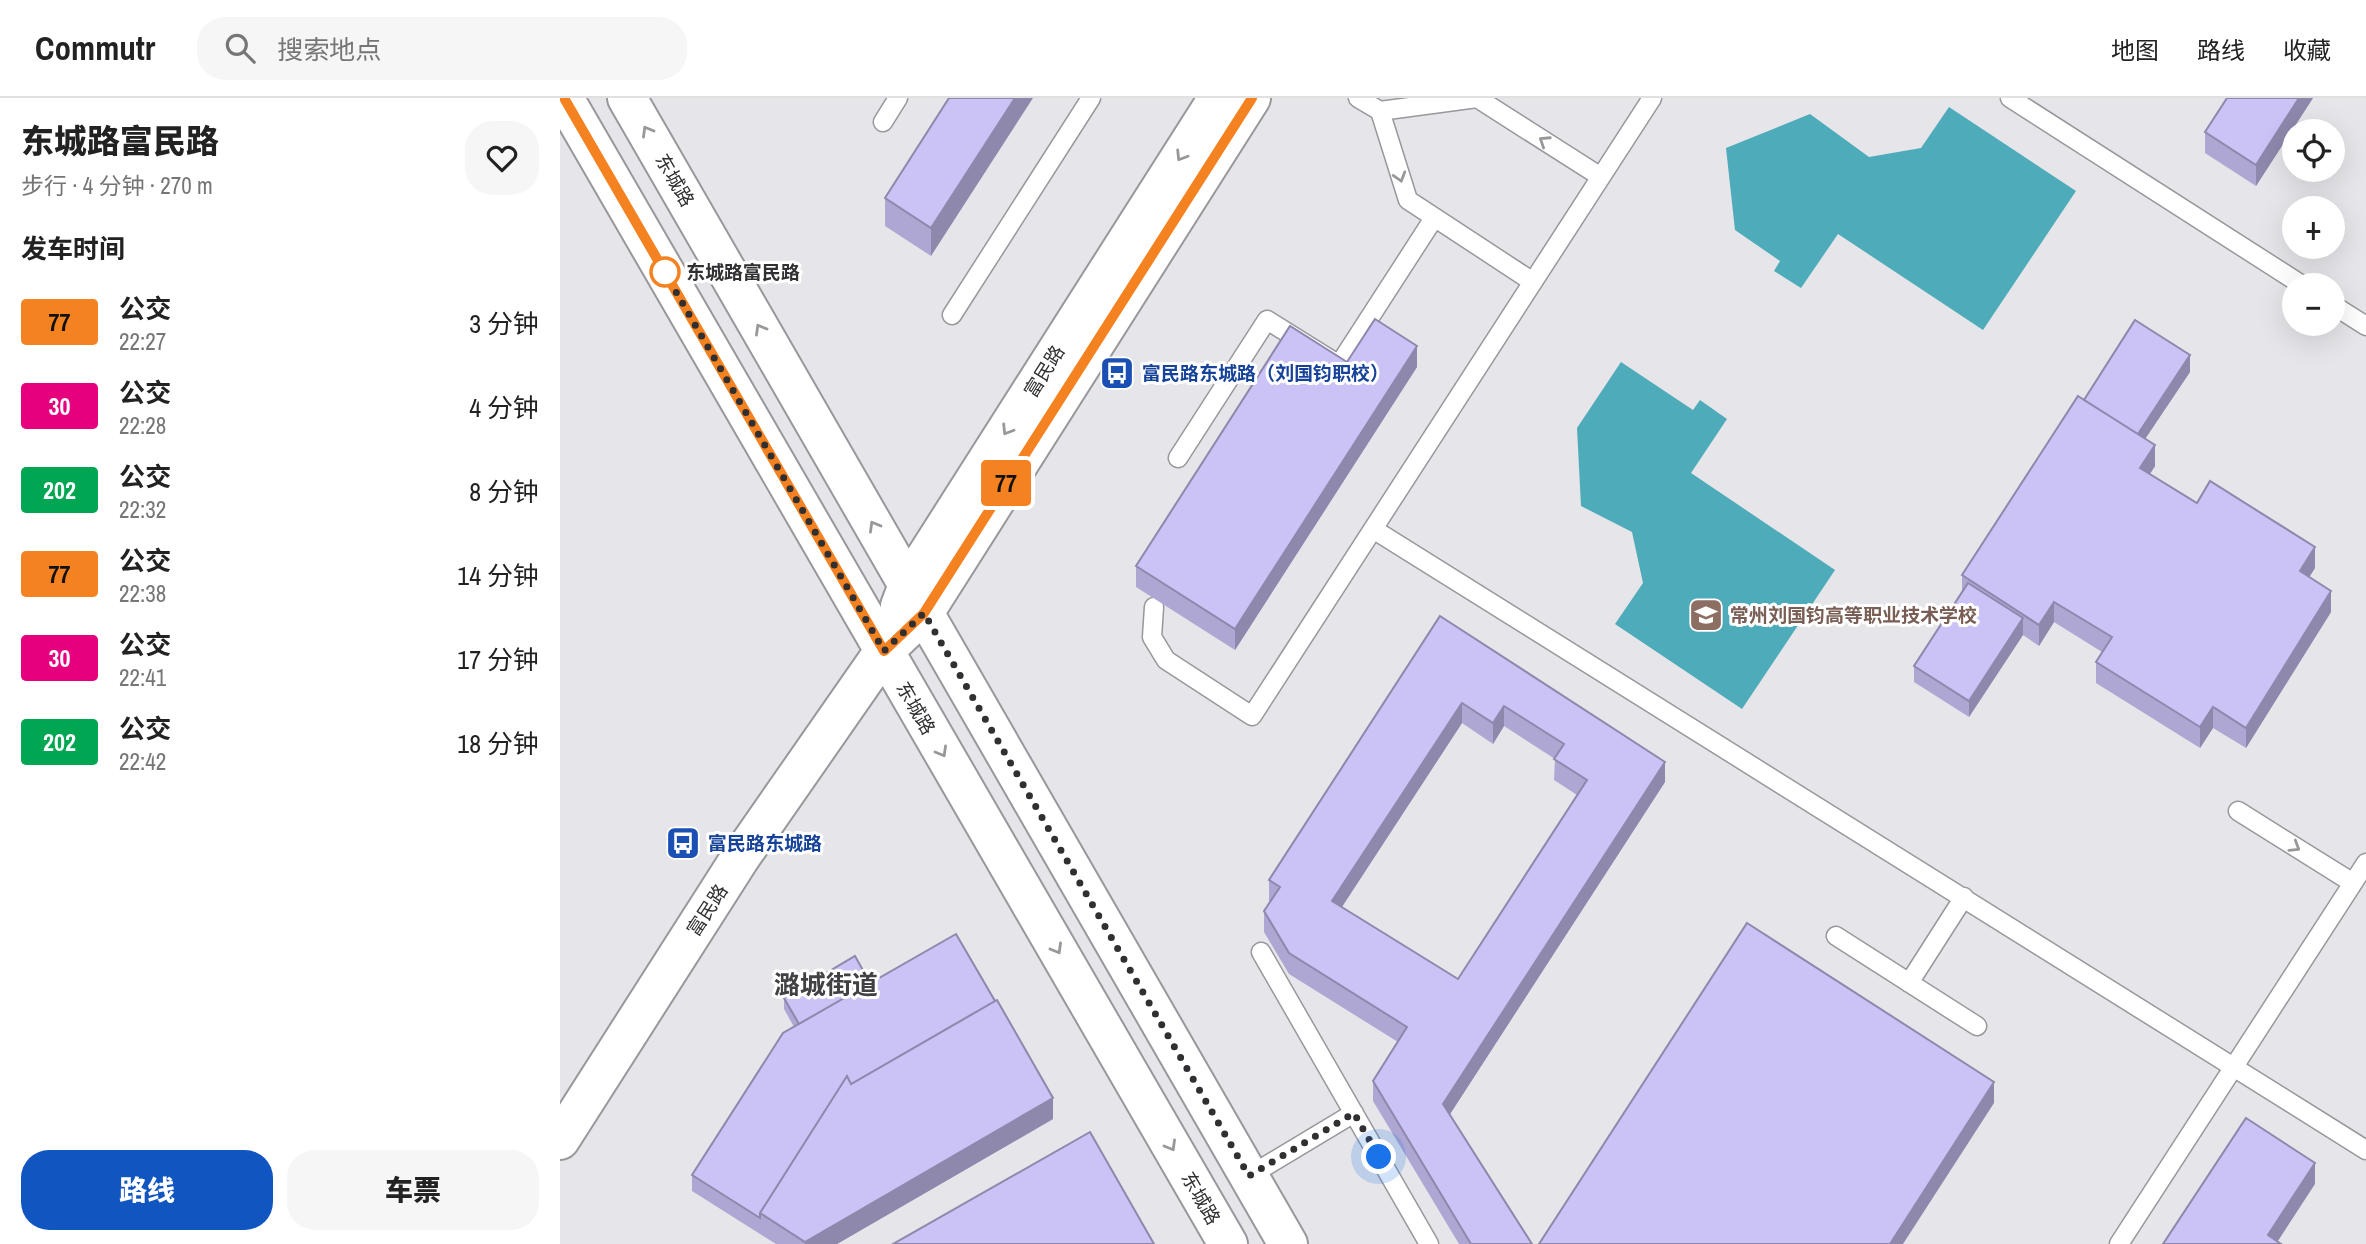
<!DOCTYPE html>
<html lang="zh">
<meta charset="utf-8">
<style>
body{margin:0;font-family:"Archivo Narrow","Noto Sans SC",sans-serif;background:#f6f6f6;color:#222;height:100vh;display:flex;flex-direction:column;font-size:26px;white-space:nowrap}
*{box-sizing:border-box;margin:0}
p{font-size:23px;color:#767676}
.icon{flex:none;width:38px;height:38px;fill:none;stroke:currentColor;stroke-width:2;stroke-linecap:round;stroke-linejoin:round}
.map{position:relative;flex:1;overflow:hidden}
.sheet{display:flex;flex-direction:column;background:#fff;width:560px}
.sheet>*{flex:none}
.badge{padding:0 14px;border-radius:5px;font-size:24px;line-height:46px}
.controls{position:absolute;left:1722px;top:21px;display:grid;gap:14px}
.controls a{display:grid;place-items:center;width:63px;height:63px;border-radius:50%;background:#fff;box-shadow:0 7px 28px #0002;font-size:35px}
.you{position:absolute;width:35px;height:35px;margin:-18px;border:5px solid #fff;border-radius:50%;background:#1a73e8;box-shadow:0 0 0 10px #1a73e833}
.map>.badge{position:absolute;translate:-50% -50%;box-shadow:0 0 0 4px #fff}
h2{padding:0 21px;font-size:26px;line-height:63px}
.round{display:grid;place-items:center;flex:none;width:74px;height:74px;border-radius:28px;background:#f6f6f6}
.summary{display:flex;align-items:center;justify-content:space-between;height:119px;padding:0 21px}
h1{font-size:33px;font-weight:800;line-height:52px}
.action{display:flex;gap:14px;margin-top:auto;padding:14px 21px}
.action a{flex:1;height:80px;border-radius:28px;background:#1055c0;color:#fff;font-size:28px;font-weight:800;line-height:80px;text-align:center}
.action a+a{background:#f6f6f6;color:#222}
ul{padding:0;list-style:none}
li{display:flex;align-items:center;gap:21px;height:84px;padding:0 21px}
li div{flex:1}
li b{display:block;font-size:26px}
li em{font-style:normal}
li .badge{min-width:77px;font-weight:700;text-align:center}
header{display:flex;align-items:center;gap:42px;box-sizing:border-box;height:98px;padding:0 35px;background:#fff;border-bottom:2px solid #e0e0e0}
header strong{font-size:33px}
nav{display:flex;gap:38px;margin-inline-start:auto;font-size:24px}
.search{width:490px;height:63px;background:#f6f6f6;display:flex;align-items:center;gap:18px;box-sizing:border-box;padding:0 24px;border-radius:28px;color:#767676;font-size:26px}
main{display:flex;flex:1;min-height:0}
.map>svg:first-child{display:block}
.water{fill:#4eabba}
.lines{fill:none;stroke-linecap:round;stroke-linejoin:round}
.lane-casing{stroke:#98979b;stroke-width:21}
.secondary-casing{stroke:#98979b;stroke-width:42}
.lane{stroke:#fff;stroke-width:18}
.secondary{stroke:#fff;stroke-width:38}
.wall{fill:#afa7d3;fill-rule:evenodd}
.shaded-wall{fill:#8e88ac}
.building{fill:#cbc2f5;stroke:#8e88ac;stroke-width:2;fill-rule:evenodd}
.oneway{stroke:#989898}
.line-casing{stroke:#fff;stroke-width:16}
.line{stroke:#f58220;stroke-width:10}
.walk{stroke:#303032;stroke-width:7;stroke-dasharray:0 12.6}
.stop-dot{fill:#fff;stroke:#f58220;stroke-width:3.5}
.labels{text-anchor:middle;stroke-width:6;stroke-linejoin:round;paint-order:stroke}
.street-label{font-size:19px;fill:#303032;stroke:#fff}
.stop-label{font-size:19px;font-weight:bold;fill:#303032;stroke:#fff;text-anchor:start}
.transit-label{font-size:19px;font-weight:bold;fill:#164399;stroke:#fff;text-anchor:start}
.education-label{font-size:19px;font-weight:bold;fill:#785e54;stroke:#fff;text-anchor:start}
.district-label{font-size:26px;font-weight:bold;fill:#414144;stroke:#fff}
</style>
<header>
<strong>Commutr</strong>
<div class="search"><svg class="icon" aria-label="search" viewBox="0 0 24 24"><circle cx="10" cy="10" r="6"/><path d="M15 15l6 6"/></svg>搜索地点</div>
<nav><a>地图</a><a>路线</a><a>收藏</a></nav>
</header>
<main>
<section class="sheet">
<div class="summary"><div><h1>东城路富民路</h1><p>步行 · 4 分钟 · 270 m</p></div><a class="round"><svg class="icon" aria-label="heart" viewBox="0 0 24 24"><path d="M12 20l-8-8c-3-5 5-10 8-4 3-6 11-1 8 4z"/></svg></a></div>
<h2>发车时间</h2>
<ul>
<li><span class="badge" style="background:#f58220;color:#111">77</span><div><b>公交</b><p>22:27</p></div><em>3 分钟</em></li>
<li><span class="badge" style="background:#e6007e;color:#fff">30</span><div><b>公交</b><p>22:28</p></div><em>4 分钟</em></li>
<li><span class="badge" style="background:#00a651;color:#fff">202</span><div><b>公交</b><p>22:32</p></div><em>8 分钟</em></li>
<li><span class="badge" style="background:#f58220;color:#111">77</span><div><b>公交</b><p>22:38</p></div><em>14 分钟</em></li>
<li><span class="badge" style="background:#e6007e;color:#fff">30</span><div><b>公交</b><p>22:41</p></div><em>17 分钟</em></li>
<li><span class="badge" style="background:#00a651;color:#fff">202</span><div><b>公交</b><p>22:42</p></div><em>18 分钟</em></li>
</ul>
<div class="action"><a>路线</a><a>车票</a></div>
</section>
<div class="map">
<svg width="1806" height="1146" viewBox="0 0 1806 1146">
<rect width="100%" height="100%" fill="#e6e5e9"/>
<path class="water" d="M 1389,9 L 1516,93 L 1423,232 L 1278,136 L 1241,190 L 1214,173 L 1220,163 L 1175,132 L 1166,50 L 1250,16 L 1309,59 L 1361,50 Z
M 1061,264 L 1133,312 L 1140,302 L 1167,321 L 1131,375 L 1275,472 L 1182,611 L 1055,526 L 1083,485 L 1072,434 L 1021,408 L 1017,330 Z"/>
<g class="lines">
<g class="lane-casing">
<path id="lane" d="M 798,0 L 820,13 L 917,0 L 1041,79
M 1450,0 L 1742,187
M 820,13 L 848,102 L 973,184
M 323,24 L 338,0
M 1773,207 L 1806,228
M 392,217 L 531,0
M 618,360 L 707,222 L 779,267 L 874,120
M 813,431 L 1806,1052
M 594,509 L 592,539 L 606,562 L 692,618 L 1092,0
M 1678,713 L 1793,785
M 1276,838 L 1417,928
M 701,854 L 869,1146
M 1349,885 L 1404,799
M 689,1078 L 794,1015
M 1559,1146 L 1806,765"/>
</g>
<g class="secondary-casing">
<path id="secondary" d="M 4,0 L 668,1146
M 67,0 L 728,1146
M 340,508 L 348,487 L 658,0
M 0,1042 L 180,760 L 324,553 L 364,515 L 691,0"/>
</g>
<use href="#lane" class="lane"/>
<use href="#secondary" class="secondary"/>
</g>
<path class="wall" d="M 389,0 L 371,158 L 325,128 L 325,100 Z
M 1753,0 L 1696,88 L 1645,55 L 1645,34 Z
M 787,264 L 857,269 L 675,552 L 576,489 L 576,468 Z
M 1630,274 L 1585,341 L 1595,368 L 1590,376 L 1637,405 L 1755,470 L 1749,479 L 1771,514 L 1686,650 L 1653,630 L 1640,650 L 1536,585 L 1536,564 L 1542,554 L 1494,524 L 1479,548 L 1463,537 L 1409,619 L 1354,584 L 1354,568 L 1402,494 L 1402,477 L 1524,302 Z
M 880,518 L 1105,684 L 890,1016 L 972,1146 L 899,1146 L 813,1003 L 813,983 L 838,944 L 729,876 L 704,834 L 704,813 L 711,804 L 709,803 L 709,782 ZM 902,625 L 933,646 L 944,628 L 995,661 L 994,682 L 1017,697 L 898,881 L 782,809 Z
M 310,885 L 493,1021 L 277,1146 L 216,1146 L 132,1093 L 132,1077 L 234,929 L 224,911 L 224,900 Z"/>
<path class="shaded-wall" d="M 455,0 L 473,0 L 371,158 L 371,130 Z
M 1739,0 L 1753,0 L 1696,88 L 1696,67 Z
M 857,248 L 857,269 L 675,552 L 675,531 Z
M 1630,257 L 1630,274 L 1575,356 L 1575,340 Z
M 1595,347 L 1595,368 L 1580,391 L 1580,370 Z
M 1755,449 L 1755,470 L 1740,494 L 1740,473 Z
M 1771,493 L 1771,514 L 1686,650 L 1686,630 Z
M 1494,504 L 1494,524 L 1479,548 L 1479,527 Z
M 1463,520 L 1463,537 L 1409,619 L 1409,603 Z
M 902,605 L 902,625 L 772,824 L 772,803 Z
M 944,608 L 944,628 L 933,646 L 933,625 Z
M 1653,609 L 1653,630 L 1640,650 L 1640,629 Z
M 1105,664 L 1105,684 L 883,1027 L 883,1006 Z
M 1434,984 L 1434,1005 L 1343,1146 L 1330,1146 Z
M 493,1000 L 493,1021 L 277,1146 L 245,1146 L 245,1144 Z
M 1755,1065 L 1755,1086 L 1716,1146 L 1708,1137 Z"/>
<path class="building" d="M 389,0 L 455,0 L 371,130 L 325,100 Z
M 1667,0 L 1739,0 L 1696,67 L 1645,34 Z
M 815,221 L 857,248 L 675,531 L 576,468 L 730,228 L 787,264 Z
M 1575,222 L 1630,257 L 1578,336 L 1524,302 Z
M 1518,298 L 1595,347 L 1580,370 L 1637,405 L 1650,383 L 1755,449 L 1740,473 L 1771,493 L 1686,630 L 1653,609 L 1640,629 L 1536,564 L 1552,539 L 1494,504 L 1479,527 L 1402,477 Z
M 1408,485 L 1463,520 L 1409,603 L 1354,568 Z
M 880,518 L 1105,664 L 883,1006 L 972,1146 L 911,1146 L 813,983 L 847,929 L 729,855 L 704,813 L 720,789 L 709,782 ZM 902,605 L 933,625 L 944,608 L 1004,646 L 994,661 L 1027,682 L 898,881 L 772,803 Z
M 1187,825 L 1434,984 L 1330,1146 L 979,1146 Z
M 396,836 L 435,903 L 291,986 L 287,978 L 200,1115 L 200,1120 L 132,1077 L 223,935 Z
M 295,858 L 310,885 L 239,926 L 224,900 Z
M 437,902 L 493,1000 L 245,1144 L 200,1115 L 287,978 L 291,986 Z
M 1686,1020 L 1755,1065 L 1708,1137 L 1721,1146 L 1603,1146 Z
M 530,1034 L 594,1146 L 333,1146 Z"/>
<defs><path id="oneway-chevron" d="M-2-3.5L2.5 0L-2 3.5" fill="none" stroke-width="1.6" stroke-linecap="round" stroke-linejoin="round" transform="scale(1.75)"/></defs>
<g class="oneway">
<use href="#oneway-chevron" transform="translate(87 33) rotate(-120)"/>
<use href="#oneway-chevron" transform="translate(984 43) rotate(-147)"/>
<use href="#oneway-chevron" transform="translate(621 58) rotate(122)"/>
<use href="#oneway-chevron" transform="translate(840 79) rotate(73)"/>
<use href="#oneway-chevron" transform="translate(200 231) rotate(-120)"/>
<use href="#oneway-chevron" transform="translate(447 332) rotate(122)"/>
<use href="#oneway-chevron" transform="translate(314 428) rotate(-120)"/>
<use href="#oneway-chevron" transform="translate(382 654) rotate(60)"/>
<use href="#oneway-chevron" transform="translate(1735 749) rotate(32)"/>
<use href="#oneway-chevron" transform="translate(497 851) rotate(60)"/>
<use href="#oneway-chevron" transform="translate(611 1048) rotate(60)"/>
</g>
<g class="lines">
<g class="line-casing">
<path id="line" d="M 4,0 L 324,553 L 364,515 L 692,0"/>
</g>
<use href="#line" class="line"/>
<path class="walk" d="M 105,174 L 101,168 L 324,553 L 364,515 L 689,1078 L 794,1015 L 819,1059"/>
</g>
<defs>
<g id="bus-square" transform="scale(1.75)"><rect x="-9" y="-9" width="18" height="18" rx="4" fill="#1a4fb4" stroke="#fff"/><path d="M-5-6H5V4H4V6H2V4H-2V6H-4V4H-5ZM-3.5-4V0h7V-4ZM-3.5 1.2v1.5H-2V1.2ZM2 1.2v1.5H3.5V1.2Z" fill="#fff"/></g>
<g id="university-square" transform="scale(1.75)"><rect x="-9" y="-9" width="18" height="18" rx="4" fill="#8d6e63" stroke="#fff"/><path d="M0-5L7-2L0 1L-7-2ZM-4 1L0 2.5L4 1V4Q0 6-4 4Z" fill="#fff"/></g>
</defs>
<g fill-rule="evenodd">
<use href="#bus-square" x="557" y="275"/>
<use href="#university-square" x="1146" y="517"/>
<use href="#bus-square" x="123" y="745"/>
</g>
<circle class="stop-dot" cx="105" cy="174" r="14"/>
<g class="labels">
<g class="street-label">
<text transform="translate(115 82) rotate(60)" y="7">东城路</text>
<text transform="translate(484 273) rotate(-58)" y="7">富民路</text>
<text transform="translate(356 610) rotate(60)" y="7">东城路</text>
<text transform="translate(147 812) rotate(-57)" y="7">富民路</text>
<text transform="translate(641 1100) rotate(60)" y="7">东城路</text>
</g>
<g class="stop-label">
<text x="126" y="181">东城路富民路</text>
</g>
<g class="transit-label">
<text x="582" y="282">富民路东城路（刘国钧职校）</text>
<text x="148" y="752">富民路东城路</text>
</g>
<g class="education-label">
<text x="1170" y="524">常州刘国钧高等职业技术学校</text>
</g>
<g class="district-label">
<text x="266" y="896">潞城街道</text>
</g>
</g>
</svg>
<div class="controls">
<a><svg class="icon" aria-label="locate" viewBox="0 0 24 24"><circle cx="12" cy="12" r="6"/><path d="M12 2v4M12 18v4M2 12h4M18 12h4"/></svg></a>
<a>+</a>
<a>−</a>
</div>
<div class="you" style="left:819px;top:1059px"></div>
<b class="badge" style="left:446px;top:385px;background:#f58220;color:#111">77</b>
</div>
</main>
